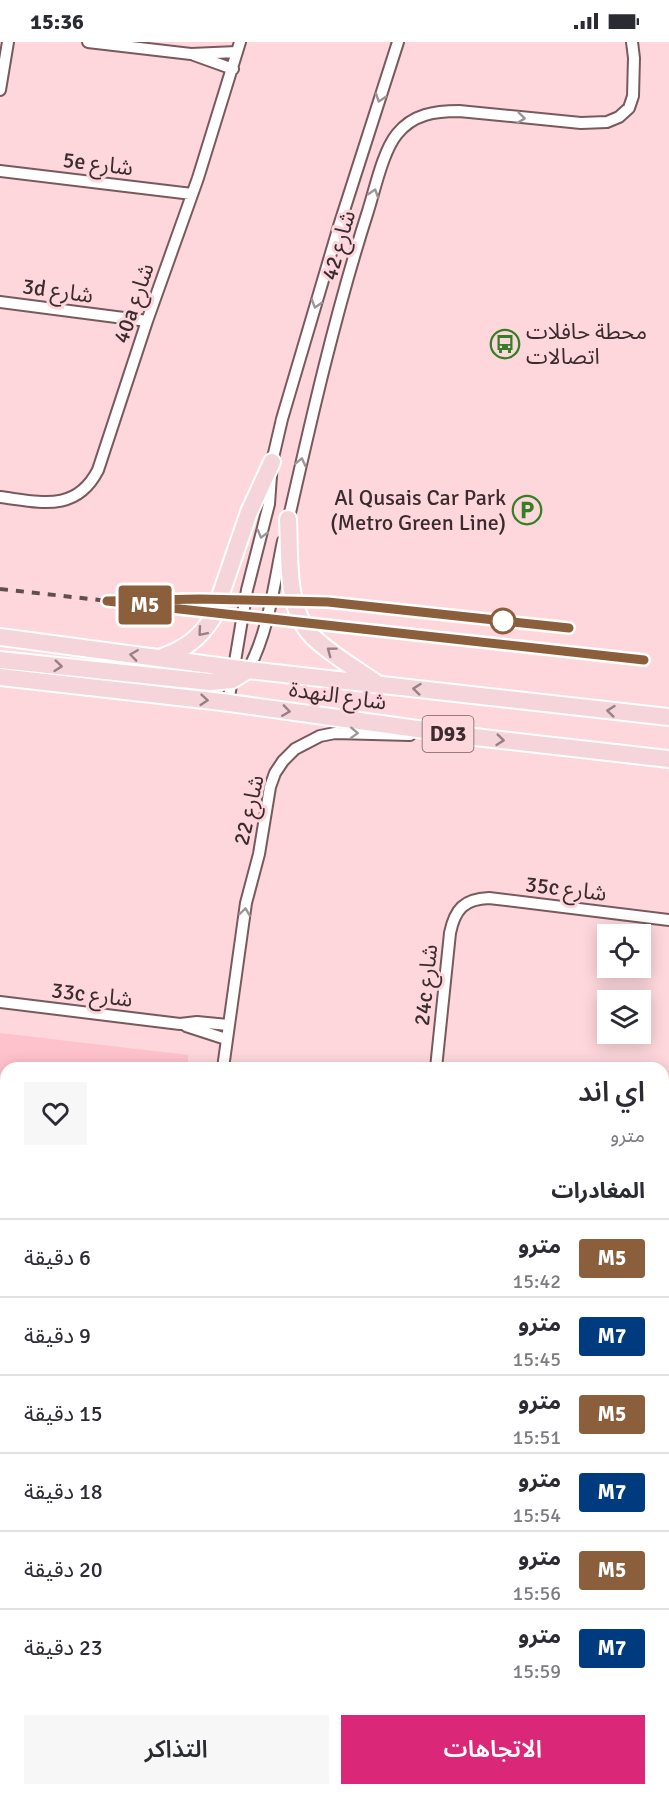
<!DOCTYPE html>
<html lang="ar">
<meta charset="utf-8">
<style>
body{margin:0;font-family:Signika,"Noto Sans Arabic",sans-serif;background:#f7f7f7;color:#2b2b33;direction:rtl;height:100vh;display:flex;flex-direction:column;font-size:22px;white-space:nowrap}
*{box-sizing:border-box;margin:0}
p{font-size:20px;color:#7c7c81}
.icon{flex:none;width:33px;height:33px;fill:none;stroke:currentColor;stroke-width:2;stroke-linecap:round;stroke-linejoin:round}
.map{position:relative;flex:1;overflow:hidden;direction:ltr}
.side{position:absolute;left:0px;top:1020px;width:669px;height:734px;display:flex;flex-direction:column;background:#fff;border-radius:18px 18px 0 0;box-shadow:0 3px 15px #0003;direction:rtl}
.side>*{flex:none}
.badge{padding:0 12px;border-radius:4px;font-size:21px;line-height:39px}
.controls{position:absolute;left:597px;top:882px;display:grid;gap:12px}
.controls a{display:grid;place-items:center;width:54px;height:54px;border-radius:0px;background:#fff;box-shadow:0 3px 15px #0003;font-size:30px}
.map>.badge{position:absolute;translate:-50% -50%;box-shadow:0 0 0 3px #fff}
h2{padding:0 24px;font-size:22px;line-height:54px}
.round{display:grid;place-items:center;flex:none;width:63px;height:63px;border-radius:0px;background:#f7f7f7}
.headline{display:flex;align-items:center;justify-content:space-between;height:102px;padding:0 24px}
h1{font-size:28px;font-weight:600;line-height:45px}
.primary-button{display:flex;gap:12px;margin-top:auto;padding:12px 24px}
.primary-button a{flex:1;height:69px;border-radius:0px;background:#db2777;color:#fff;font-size:24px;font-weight:600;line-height:69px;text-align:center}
.primary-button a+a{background:#f7f7f7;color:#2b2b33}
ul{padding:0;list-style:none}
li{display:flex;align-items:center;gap:18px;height:78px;padding:0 24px;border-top:2px solid #e1e1e2}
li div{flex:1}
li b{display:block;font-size:22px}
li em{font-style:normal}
li .badge{min-width:66px;font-weight:700;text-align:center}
.status{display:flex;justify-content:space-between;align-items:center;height:42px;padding:0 30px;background:#fff;direction:ltr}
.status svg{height:16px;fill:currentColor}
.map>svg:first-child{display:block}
.green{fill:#fec2cc}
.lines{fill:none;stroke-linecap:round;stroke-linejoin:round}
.street-casing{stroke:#79595e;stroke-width:14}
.primary-casing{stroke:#fff;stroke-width:20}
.street{stroke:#fff;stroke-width:10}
.primary{stroke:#f5d4da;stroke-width:16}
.rail{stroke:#614e51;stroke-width:4;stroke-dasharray:8 8;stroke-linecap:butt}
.oneway{stroke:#9c9596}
.oneway2{stroke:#988084}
.line-casing{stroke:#fff;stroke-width:14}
.line{stroke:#8b5e3c;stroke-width:9}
.stop-dot{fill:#fff;stroke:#8b5e3c;stroke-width:3}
.labels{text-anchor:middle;stroke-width:6;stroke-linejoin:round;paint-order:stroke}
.shield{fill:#fdd7dc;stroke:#745f62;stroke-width:1.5}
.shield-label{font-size:21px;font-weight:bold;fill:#3a2b2e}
.street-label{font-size:22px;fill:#3a2b2e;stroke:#fdd7dc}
.poi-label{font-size:22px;fill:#3a2b2e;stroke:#fdd7dc;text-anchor:start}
</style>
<div class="status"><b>15:36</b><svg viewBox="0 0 49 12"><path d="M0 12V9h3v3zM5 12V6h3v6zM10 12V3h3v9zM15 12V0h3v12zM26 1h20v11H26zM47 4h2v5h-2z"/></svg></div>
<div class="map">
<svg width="669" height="1753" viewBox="0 0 669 1753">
<rect width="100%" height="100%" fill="#fdd7dc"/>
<path class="green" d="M 0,991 L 188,1013 L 188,1026 L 6,1026 L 6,1186 L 0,1185 Z"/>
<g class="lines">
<g class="street-casing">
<path id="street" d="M 88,0 L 191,12 L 237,10
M 194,13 L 233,27
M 0,48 L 8,0
M 0,129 L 192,152
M 0,260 L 147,279
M 0,455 C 40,460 76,471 98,428 L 147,279 L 198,136 L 240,0
M 287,484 C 311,378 335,272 368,169 C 375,147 383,109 397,92 C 413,72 435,69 459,69 L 581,81 L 607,80 L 619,75 L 629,66 L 633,54 L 634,16 L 632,0
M 248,628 C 269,589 274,542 283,499
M 228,661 L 247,548 L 269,462 L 272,420 L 282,377 L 339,184 L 398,0
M 0,960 L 180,982 L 197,980 L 228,983
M 186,984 L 226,997
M 223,1026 L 246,861 L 259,812 L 270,745 L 275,731 L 283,719 L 295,707 L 320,694 L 335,691 L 410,693
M 436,1026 L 450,891 C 455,867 464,857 489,856 L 669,878
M 663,1078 L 669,1078
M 663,1283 L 669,1284
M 663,1406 L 669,1407
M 663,1661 L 669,1661
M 137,1753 L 138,1748
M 346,1753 L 347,1748"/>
</g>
<g class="primary-casing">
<path id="primary" d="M 288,477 C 290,513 285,566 312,594 C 330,612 355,626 376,641
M 0,595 L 248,628 L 669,675
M 162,615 C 185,607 200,596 213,575 L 249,470 L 272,420
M 0,618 L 210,640 L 232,638 L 248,628
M 0,635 L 222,660 L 475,695 L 669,717"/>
</g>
<use href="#street" class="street"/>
<use href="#primary" class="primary"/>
<path class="rail" d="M 0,547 L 644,618
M 164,558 L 328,560 L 569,586"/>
</g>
<defs><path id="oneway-chevron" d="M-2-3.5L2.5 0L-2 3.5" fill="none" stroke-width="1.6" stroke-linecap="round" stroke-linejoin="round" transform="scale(1.5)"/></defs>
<g class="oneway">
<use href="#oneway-chevron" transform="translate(380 56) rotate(108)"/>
<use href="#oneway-chevron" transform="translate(521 76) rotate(6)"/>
<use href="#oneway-chevron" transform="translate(374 151) rotate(-72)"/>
<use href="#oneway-chevron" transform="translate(316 262) rotate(107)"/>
<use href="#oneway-chevron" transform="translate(301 420) rotate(-77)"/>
<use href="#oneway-chevron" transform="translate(262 492) rotate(105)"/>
<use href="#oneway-chevron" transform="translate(354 691) rotate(2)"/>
<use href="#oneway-chevron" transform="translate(245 870) rotate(-82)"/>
</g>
<g class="oneway2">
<use href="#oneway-chevron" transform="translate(202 590) rotate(131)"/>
<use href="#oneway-chevron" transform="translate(331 609) rotate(-143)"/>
<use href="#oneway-chevron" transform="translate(134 613) rotate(-172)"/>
<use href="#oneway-chevron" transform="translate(58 624) rotate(6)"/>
<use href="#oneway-chevron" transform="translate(417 647) rotate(-174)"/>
<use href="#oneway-chevron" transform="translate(204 658) rotate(5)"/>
<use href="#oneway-chevron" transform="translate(286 669) rotate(8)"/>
<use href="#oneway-chevron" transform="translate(611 669) rotate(-174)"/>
<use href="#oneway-chevron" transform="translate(500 698) rotate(6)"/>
</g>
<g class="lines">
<g class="line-casing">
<path id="line" d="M 569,586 L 328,560 L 199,557 L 107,559 L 644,618"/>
</g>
<use href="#line" class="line"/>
</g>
<defs>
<g id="bus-ring" transform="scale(1.5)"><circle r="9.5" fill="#fdd7dc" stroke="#347f26" stroke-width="1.5"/><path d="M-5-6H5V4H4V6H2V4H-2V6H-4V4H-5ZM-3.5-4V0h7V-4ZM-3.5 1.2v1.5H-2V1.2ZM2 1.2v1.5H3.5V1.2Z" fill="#347f26"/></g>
<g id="parking-ring" transform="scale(1.5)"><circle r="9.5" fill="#fdd7dc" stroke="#347f26" stroke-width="1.5"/><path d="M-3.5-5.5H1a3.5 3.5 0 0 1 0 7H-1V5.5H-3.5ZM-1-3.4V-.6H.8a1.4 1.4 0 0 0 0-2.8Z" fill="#347f26"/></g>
</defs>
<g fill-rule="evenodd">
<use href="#bus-ring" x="505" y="302"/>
<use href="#parking-ring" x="527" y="468"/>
</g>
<circle class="stop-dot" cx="503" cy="579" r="12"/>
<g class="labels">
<rect class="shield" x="422.5" y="674" width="51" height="36" rx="4.5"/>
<g class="shield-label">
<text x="448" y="699">D93</text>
</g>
<g class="street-label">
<text transform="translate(98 121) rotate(7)" y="8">5e شارع</text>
<text transform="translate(338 203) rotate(-74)" y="8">شارع 42</text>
<text transform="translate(58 248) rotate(8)" y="8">3d شارع</text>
<text transform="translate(133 261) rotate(-71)" y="8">40a شارع</text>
<text transform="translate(338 653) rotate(8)" y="8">شارع النهدة</text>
<text transform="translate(248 768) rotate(-77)" y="8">شارع 22</text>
<text transform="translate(566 846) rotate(7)" y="8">35c شارع</text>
<text transform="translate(425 943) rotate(-84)" y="8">24c شارع</text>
<text transform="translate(92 952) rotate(7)" y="8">33c شارع</text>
</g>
<g class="poi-label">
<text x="526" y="297">محطة حافلات<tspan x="526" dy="25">اتصالات</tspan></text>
<text x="506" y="463" text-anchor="end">Al Qusais Car Park<tspan x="506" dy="25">(Metro Green Line)</tspan></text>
</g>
</g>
</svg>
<div class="controls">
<a><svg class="icon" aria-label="locate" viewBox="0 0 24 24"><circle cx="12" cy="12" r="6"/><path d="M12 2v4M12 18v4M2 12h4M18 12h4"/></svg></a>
<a><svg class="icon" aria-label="layers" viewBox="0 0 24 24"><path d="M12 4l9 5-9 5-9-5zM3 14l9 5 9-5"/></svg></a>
</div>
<b class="badge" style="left:145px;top:563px;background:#8b5e3c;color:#fff">M5</b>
<section class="side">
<div class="headline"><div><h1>اي اند</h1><p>مترو</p></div><a class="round"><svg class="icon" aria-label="heart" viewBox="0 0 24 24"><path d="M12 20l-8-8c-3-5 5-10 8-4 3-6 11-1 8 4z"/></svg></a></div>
<h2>المغادرات</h2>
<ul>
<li><span class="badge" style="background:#8b5e3c;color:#fff">M5</span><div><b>مترو</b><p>15:42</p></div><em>6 دقيقة</em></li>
<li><span class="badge" style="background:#003b80;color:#fff">M7</span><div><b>مترو</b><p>15:45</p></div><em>9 دقيقة</em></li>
<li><span class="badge" style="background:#8b5e3c;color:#fff">M5</span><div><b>مترو</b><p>15:51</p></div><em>15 دقيقة</em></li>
<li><span class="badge" style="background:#003b80;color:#fff">M7</span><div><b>مترو</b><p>15:54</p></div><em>18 دقيقة</em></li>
<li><span class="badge" style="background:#8b5e3c;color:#fff">M5</span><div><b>مترو</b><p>15:56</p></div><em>20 دقيقة</em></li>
<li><span class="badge" style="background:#003b80;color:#fff">M7</span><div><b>مترو</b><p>15:59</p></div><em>23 دقيقة</em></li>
</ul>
<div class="primary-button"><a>الاتجاهات</a><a>التذاكر</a></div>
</section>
</div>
